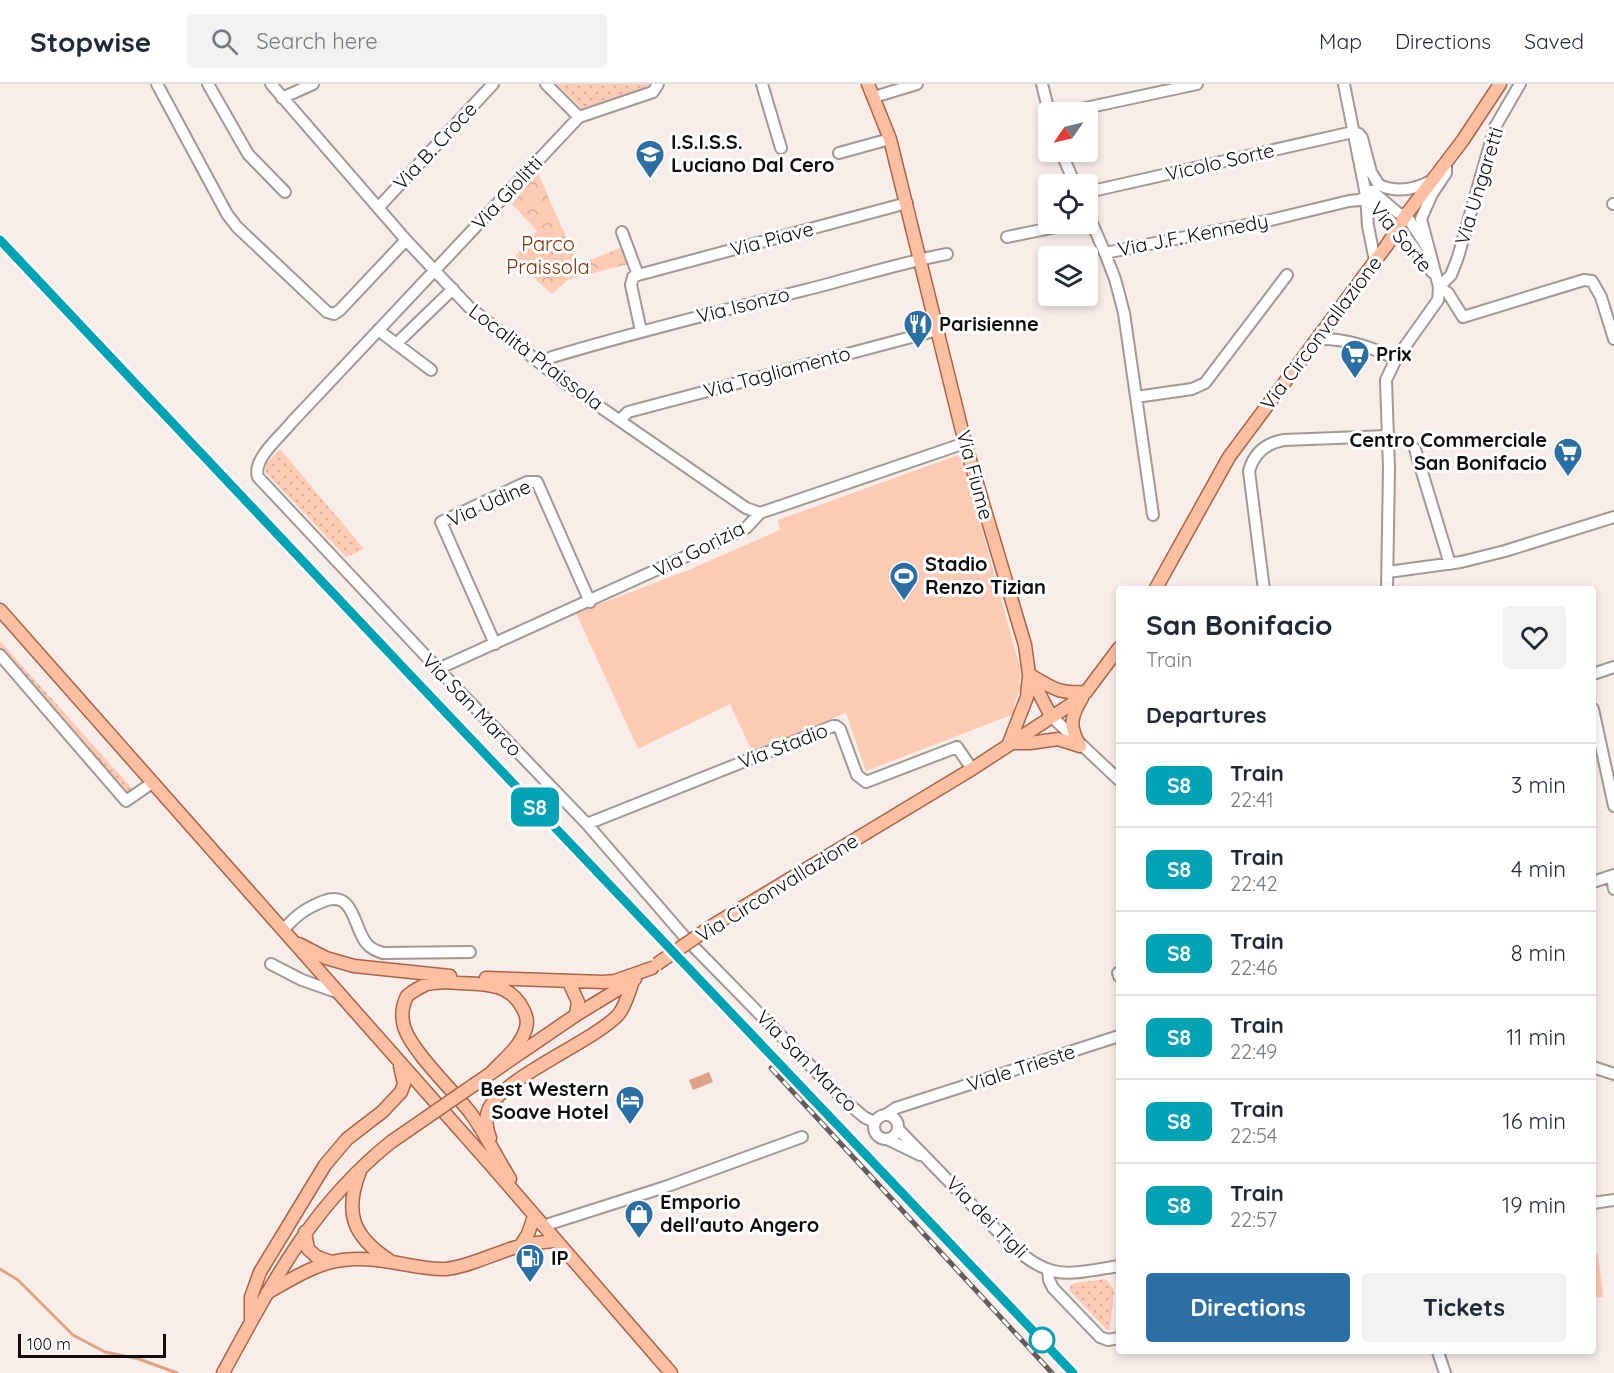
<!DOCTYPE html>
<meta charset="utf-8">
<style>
body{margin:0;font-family:Quicksand,sans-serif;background:#f2f2f3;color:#1f2937;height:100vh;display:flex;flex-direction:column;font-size:22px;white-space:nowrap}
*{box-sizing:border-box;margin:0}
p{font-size:20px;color:#747a83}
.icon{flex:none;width:33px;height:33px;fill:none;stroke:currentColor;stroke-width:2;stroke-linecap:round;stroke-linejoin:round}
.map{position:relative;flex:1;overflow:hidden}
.sheet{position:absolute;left:1116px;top:502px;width:480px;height:768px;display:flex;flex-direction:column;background:#fff;border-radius:6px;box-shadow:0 3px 9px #0003}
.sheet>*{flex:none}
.badge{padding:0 12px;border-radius:9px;font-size:21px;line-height:39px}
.needle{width:39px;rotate:236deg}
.fabs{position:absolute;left:1038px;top:18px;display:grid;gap:12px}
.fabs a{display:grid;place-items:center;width:60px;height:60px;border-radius:6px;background:#fff;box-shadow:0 3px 9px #0003;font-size:30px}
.scale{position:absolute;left:18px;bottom:15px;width:148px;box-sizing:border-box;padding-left:6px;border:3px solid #100c0b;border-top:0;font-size:16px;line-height:21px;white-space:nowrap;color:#100c0b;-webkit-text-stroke:4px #fff;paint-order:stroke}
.map>.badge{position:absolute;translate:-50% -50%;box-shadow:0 0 0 3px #fff}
h2{padding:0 30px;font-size:22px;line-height:54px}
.round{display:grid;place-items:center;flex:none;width:63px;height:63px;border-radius:6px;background:#f2f2f3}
.overview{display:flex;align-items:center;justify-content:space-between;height:102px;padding:0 30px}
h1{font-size:28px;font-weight:700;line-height:45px}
.cta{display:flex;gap:12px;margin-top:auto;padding:12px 30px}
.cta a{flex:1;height:69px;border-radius:6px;background:#2c6fa4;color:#fff;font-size:24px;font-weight:700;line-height:69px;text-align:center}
.cta a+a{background:#f2f2f3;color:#1f2937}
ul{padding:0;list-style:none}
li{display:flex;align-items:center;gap:18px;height:84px;padding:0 30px;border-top:2px solid #e0e1e3}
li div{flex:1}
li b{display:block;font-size:22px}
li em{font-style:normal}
li .badge{min-width:66px;font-weight:700;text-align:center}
header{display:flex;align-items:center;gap:36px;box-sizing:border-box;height:84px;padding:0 30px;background:#fff;border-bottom:2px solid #e0e1e3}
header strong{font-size:28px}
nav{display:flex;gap:33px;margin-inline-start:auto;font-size:21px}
.search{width:420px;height:54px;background:#f2f2f3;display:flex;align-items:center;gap:15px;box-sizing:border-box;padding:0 21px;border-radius:6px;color:#747a83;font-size:22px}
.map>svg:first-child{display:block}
.grass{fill:url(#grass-dots)}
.park{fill:url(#park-crowns)}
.pitch{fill:#fdcab3}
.water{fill:#dfa185}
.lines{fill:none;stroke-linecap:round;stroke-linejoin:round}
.stream{stroke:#dfa185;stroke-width:3}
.minor-casing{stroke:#a29894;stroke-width:14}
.major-casing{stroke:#ab6546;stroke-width:15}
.minor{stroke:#fff;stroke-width:10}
.major{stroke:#febfa3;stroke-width:12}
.rail-casing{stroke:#645d5b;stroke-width:5}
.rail{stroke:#fff;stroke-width:3;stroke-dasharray:9;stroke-linecap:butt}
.major-bridge-casing{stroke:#ab6546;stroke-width:15;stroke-linecap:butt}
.major-bridge{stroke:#febfa3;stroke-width:12}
.line-casing{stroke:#fff;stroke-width:14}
.line{stroke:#00a3b4;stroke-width:9}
.stop-dot{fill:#fff;stroke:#00a3b4;stroke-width:3}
.labels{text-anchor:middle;stroke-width:6;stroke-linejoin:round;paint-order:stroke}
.poi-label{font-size:20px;font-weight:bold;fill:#100c0b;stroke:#fff;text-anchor:start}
.street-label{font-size:20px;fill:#100c0b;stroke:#fff}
.park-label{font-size:20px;fill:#7b3207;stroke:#fff}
</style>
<header>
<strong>Stopwise</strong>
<div class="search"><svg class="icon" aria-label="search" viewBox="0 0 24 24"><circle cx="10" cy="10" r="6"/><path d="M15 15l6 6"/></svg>Search here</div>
<nav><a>Map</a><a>Directions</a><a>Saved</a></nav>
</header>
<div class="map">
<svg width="1614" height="1289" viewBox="0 0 1614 1289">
<defs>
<pattern id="grass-dots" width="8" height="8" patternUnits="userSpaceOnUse" patternTransform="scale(1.5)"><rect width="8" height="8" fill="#fdcab3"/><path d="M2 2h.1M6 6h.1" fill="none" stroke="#d8ac99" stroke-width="1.8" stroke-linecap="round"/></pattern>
<pattern id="park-crowns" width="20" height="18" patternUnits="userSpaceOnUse" patternTransform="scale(1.5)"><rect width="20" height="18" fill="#fdcab3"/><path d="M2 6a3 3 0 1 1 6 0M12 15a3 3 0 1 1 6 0" fill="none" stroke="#d8ac99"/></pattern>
</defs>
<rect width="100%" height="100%" fill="#f8ede9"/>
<path class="grass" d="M 557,0 L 649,0 L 649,1 L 647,5 L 581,24 Z
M 280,365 L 364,465 L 346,473 L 266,389 L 265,381 Z
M 0,557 L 137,710 L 126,717 L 0,571 Z
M 1106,1195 L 1114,1206 L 1110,1245 L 1107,1246 L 1069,1206 L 1071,1201 L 1075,1199 Z"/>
<path class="park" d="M 538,89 L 578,181 L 622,163 L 629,180 L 569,195 L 552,210 L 513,175 L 537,147 L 512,120 Z"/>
<path class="pitch" d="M 961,370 L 1021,587 L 1019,598 L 1022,603 C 1017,610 1013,622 1014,630 L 866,687 L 846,629 L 752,667 L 730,620 L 638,665 L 576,529 L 691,485 L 780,446 L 778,436 Z
M 1598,1170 L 1603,1213 L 1593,1214 L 1593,1171 Z"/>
<path class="water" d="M 709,988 L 713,998 L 693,1006 L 689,996 Z"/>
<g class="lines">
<path class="stream" d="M 0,1185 L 18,1196 L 73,1251 L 105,1268 L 139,1275 L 177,1289"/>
<g class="minor-casing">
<path id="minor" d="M 157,0 L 227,130 L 237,143 L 327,228 L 334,230 L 340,226 L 406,156
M 208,0 L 248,70 L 285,108
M 271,0 L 406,156 L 469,223 L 564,298 L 746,424 L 760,429
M 546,0 L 579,33
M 658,0 L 653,8 L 579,33 L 292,338 C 281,352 252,375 258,393 L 438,585 L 587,740 L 683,851
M 762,0 L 781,64
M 1042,0 L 1049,28
M 1344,0 L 1366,111 L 1368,142 L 1375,177
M 874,13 L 917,0
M 282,14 L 313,0
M 1067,28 L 1197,0
M 1353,48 L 1359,50 L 1362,54 L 1371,88 L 1379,101 C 1397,109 1414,106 1431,97
M 1061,68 L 1075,100
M 839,69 L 890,55
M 1088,108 L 1353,48
M 1366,111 L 1408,156 L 1432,188
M 1613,120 L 1614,120
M 378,124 L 493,0
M 1088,130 L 1105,169
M 622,148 L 638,191
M 1007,153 L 1071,140
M 1439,203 L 1448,209 L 1463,233 L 1584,196 L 1592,197 L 1601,213 L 1614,255
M 1439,203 L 1451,191 L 1458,173 L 1495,43 L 1520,0
M 378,246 L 431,286
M 641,247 L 631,201 L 633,193 L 638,191 L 907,119
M 1318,255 C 1345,254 1372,263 1396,275
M 396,260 L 453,205
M 542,281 L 552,273 C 636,248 720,227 805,206 C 853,194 899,179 947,170
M 1136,313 L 1192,305 L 1205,299 L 1287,191
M 620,336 L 628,328 L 938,246
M 1415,365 L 1450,480
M 1153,431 L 1124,229 L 1115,195 L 1105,169 L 1271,136 L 1349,117 L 1360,116 L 1372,107 L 1398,129 L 1406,131 L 1428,165
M 1388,488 L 1461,478 L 1505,467 L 1614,433
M 1264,506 L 1249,387 C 1254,369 1266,359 1284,356 L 1387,352
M 1387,506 L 1389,384 L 1386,296 L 1396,275 L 1438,216 L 1439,203 L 1421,135 L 1432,110 L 1446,89 L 1446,80
M 495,560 L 441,438 L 527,398 L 537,398 L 590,518
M 0,571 L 126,717 L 152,699
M 438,585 L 722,456 L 746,444 L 760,429 L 965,359
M 1593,590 L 1614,583
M 1593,625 L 1614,722
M 1051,632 L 1119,696
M 587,740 L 833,642 L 836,642 L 840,645 L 857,691 L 866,698 L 957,663 L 972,685
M 1612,792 L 1614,805
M 1593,798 L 1614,791
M 283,846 C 297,831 304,825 324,817 C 355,806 353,844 367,860 C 371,865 377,867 383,869 L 470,868
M 692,861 L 843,1015 L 864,1033 L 874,1038
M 271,880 L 302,896 L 339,909
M 1118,889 L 1119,892
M 1593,983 L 1614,990
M 887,1030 L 896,1024 L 1119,952
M874 1043a12 12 0 1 1 24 0a12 12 0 1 1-24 0Z
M 898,1045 L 1010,1160 C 1051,1198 1068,1190 1119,1182
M 887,1055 L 920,1071
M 1593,1119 L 1614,1116
M 543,1142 L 665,1103 L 802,1053
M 1048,1187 L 1049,1196 L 1053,1204 L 1100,1253 L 1108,1256 L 1119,1254
M 1438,1268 L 1445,1289"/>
</g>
<g class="major-casing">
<path id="major" d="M 868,0 L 890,55 L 965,359 L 1025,561 L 1029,590 L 1051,632
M 1155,506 L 1229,373 L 1387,161 L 1406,131 L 1463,56 L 1500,0
M 0,526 L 490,1080 L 671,1289
M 1030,591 C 1053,604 1058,610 1086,608
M 1009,659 L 1027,613 L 1029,591
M 1010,659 L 1030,659 L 1058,655 L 1080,662
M 1080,662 C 1069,642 1070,634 1082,614
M 712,842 L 972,685 L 1070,621 L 1086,608 L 1119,564
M 299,860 L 326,874 L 354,882 L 450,892
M 486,894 L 603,898 L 615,897 L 652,884
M 569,898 L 578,918 L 576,931
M 490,990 C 502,977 519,964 525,947 C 528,940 527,932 523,925 C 510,899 485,900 459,899 C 449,898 437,898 427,900 C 420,903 413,907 407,912 C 402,922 401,932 404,943 C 412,968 455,1008 472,1031 C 486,1051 497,1074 510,1095
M 478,998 L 576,931 L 635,895
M 490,1054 C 487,1046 485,1036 488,1027 C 499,995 593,958 618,931 C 626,922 629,907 633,897
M 360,1087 C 344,1128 352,1152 389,1176
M 305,1148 L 308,1165 L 317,1173 L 329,1177
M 521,1161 L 528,1150 L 534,1132
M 267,1209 C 314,1182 335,1168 391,1178 C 410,1181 427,1186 446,1185 C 472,1182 494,1169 520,1162 C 531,1159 544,1158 556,1157
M 251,1238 L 251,1213 L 260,1188 L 325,1081 L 347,1055 L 382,1028 L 401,1008 L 404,1000 L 400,982
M 223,1289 C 272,1200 310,1123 391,1058"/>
</g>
<use href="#minor" class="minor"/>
<use href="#major" class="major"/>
<g class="rail-casing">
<path id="rail" d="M 0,156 L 1073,1289
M 771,984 L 1052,1289"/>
</g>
<use href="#rail" class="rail"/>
<g class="major-bridge-casing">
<path id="major-bridge" d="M 657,880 L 712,842
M 391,1058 L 478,998"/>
</g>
<use href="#major-bridge" class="major-bridge"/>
</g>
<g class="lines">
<g class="line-casing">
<path id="line" d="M 0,156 L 413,594 L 1073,1289"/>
</g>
<use href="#line" class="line"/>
</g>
<defs>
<g id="school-pin" transform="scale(1.5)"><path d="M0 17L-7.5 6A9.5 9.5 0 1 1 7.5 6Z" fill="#2c6fa4" stroke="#fff"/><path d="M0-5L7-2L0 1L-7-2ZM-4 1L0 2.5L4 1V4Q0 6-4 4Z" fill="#fff"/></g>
<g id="restaurant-pin" transform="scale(1.5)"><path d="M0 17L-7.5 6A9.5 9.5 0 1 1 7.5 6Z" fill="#2c6fa4" stroke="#fff"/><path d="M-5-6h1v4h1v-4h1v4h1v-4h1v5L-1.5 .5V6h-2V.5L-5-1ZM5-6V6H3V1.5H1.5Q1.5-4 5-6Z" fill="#fff"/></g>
<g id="supermarket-pin" transform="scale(1.5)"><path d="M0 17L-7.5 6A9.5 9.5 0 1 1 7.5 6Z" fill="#2c6fa4" stroke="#fff"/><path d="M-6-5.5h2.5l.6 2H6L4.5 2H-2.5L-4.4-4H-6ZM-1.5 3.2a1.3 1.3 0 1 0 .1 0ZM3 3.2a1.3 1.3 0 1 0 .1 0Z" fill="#fff"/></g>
<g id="stadium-pin" transform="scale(1.5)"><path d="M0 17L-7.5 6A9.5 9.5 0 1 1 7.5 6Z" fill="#2c6fa4" stroke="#fff"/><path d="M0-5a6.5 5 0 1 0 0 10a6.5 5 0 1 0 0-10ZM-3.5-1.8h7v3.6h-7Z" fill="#fff"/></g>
<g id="hotel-pin" transform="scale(1.5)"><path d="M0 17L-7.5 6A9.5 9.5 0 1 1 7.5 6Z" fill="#2c6fa4" stroke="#fff"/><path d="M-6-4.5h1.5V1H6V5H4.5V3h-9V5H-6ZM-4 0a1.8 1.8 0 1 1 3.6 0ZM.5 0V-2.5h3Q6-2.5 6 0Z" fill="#fff"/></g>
<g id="shop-pin" transform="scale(1.5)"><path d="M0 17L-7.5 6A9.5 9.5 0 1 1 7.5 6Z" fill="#2c6fa4" stroke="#fff"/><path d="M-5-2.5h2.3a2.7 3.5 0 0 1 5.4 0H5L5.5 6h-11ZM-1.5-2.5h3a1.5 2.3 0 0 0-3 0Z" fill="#fff"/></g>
<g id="fuel-pin" transform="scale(1.5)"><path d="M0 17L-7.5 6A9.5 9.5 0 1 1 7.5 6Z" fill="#2c6fa4" stroke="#fff"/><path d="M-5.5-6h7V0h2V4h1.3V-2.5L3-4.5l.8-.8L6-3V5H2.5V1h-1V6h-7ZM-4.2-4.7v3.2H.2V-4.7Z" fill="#fff"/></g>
</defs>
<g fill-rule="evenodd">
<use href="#school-pin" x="650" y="70"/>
<use href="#restaurant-pin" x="918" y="240"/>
<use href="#supermarket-pin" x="1355" y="270"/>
<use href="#supermarket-pin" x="1568" y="368"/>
<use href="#stadium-pin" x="904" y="492"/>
<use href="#hotel-pin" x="630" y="1016"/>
<use href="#shop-pin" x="639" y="1130"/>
<use href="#fuel-pin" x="530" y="1174"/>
</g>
<circle class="stop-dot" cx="1042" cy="1256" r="12"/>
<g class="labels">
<g class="poi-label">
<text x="671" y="65">I.S.I.S.S.<tspan x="671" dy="23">Luciano Dal Cero</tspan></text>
<text x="939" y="247">Parisienne</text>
<text x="1376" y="277">Prix</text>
<text x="1547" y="363" text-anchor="end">Centro Commerciale<tspan x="1547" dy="23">San Bonifacio</tspan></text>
<text x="925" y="487">Stadio<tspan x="925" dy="23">Renzo Tizian</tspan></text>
<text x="609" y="1012" text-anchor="end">Best Western<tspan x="609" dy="23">Soave Hotel</tspan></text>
<text x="660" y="1125">Emporio<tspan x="660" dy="23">dell'auto Angero</tspan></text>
<text x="551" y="1181">IP</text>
</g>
<g class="street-label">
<text transform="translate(435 62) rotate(-47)" y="7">Via B. Croce</text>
<text transform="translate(1220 78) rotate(-13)" y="7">Vicolo Sorte</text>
<text transform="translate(1479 102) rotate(-73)" y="7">Via Ungaretti</text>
<text transform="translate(507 109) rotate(-47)" y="7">Via Giolitti</text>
<text transform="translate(1193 151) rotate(-11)" y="7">Via J.F. Kennedy</text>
<text transform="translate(1401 153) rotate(50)" y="7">Via Sorte</text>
<text transform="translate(772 155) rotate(-15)" y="7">Via Piave</text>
<text transform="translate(743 221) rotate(-14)" y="7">Via Isonzo</text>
<text transform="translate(1321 249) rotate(-53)" y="7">Via Circonvallazione</text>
<text transform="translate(536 273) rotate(37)" y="7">Località Praissola</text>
<text transform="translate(777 288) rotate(-15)" y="7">Via Tagliamento</text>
<text transform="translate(975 391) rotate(75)" y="7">Via Fiume</text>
<text transform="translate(489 419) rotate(-24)" y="7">Via Udine</text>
<text transform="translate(699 465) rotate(-27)" y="7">Via Gorizia</text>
<text transform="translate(472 621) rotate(46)" y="7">Via San Marco</text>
<text transform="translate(783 662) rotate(-21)" y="7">Via Stadio</text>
<text transform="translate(777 804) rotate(-32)" y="7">Via Circonvallazione</text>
<text transform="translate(807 977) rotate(45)" y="7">Via San Marco</text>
<text transform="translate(1021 984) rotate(-18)" y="7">Viale Trieste</text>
<text transform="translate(987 1133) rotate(45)" y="7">Via dei Tigli</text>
</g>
<g class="park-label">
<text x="548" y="167">Parco<tspan x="548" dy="23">Praissola</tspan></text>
</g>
</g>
</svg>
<div class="fabs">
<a><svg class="needle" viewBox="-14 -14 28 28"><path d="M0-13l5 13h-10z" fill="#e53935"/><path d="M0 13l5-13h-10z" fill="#747a83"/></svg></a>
<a><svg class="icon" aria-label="locate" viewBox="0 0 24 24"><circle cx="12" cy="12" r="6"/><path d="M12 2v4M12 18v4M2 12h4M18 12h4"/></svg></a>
<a><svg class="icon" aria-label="layers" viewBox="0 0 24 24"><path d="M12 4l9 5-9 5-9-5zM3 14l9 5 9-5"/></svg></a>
</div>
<div class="scale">100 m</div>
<b class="badge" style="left:535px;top:723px;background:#00a3b4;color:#fff">S8</b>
<section class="sheet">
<div class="overview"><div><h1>San Bonifacio</h1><p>Train</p></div><a class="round"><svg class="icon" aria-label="heart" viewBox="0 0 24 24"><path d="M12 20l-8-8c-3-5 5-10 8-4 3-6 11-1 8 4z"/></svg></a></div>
<h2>Departures</h2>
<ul>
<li><span class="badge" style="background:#00a3b4;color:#fff">S8</span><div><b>Train</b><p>22:41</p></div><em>3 min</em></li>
<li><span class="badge" style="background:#00a3b4;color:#fff">S8</span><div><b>Train</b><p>22:42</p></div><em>4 min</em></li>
<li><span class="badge" style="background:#00a3b4;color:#fff">S8</span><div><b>Train</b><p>22:46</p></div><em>8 min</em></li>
<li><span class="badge" style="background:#00a3b4;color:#fff">S8</span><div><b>Train</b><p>22:49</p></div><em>11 min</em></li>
<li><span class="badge" style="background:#00a3b4;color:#fff">S8</span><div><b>Train</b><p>22:54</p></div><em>16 min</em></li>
<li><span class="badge" style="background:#00a3b4;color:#fff">S8</span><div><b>Train</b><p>22:57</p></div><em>19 min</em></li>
</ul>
<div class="cta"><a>Directions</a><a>Tickets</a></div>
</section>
</div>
